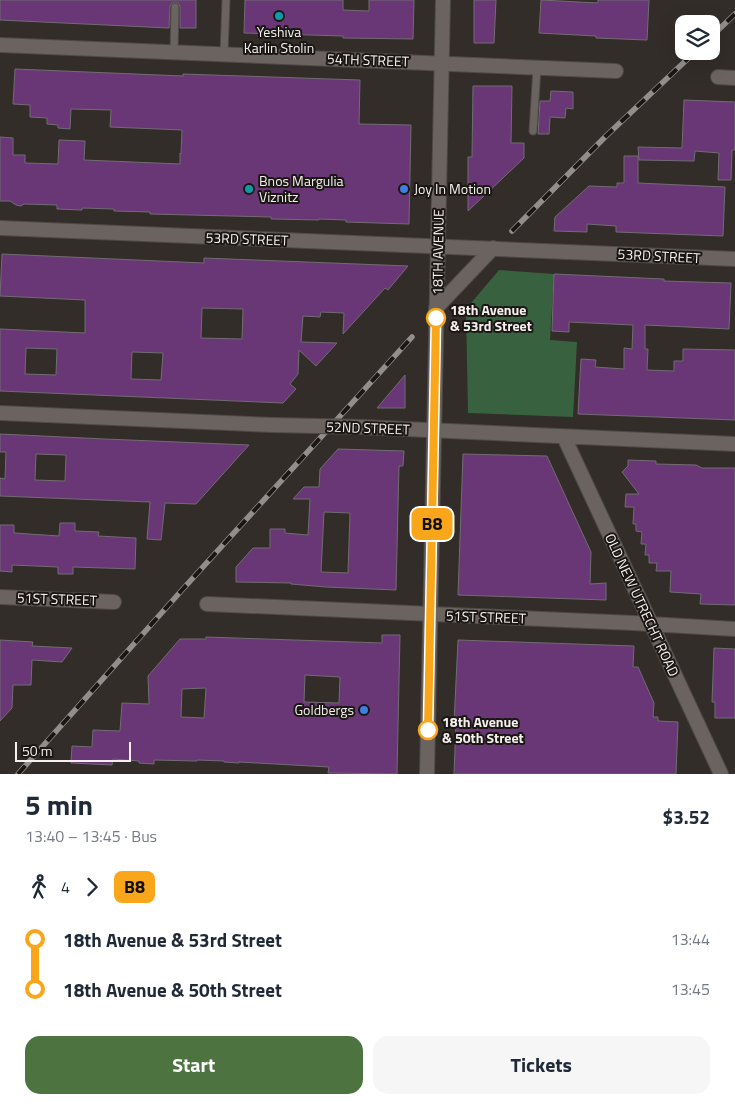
<!DOCTYPE html>
<meta charset="utf-8">
<style>
body{margin:0;font-family:"Titillium Web",sans-serif;background:#f6f6f7;color:#1f2937;height:100vh;display:flex;flex-direction:column;font-size:19px;white-space:nowrap}
*{box-sizing:border-box;margin:0}
p{font-size:16px;color:#747a83}
.icon{flex:none;width:28px;height:28px;fill:none;stroke:currentColor;stroke-width:2;stroke-linecap:round;stroke-linejoin:round}
.map{position:relative;height:774px;overflow:hidden}
.sheet{display:flex;flex-direction:column;background:#fff;flex:1}
.sheet>*{flex:none}
.badge{padding:0 10px;border-radius:8px;font-size:18px;line-height:32px}
.controls{position:absolute;left:675px;top:15px;display:grid;gap:10px}
.controls a{display:grid;place-items:center;width:45px;height:45px;border-radius:10px;background:#fff;box-shadow:0 5px 20px #0002;font-size:25px}
.scale{position:absolute;left:15px;bottom:12px;width:116px;box-sizing:border-box;padding-left:5px;border:2px solid #f5f0ee;border-top:0;font-size:14px;line-height:18px;white-space:nowrap;color:#f5f0ee;-webkit-text-stroke:4px #191614;paint-order:stroke}
.map>.badge{position:absolute;translate:-50% -50%;box-shadow:0 0 0 2px #fff}
.legs{display:flex;align-items:center;gap:8px;height:55px;padding:0 25px;font-size:16px}
.legs p{margin-inline-start:auto}
.summary{display:flex;align-items:center;justify-content:space-between;height:85px;padding:0 25px}
h1{font-size:28px;font-weight:700;line-height:38px}
.cta{display:flex;gap:10px;margin-top:auto;padding:10px 25px}
.cta a{flex:1;height:58px;border-radius:15px;background:#4d7440;color:#fff;font-size:20px;font-weight:700;line-height:58px;text-align:center}
.cta a+a{background:#f6f6f7;color:#1f2937}
ul{padding:0 25px;list-style:none}
li{display:flex;align-items:center;gap:18px;height:50px;font-size:19px}
li i{display:grid;place-items:center;width:8px;height:100%;margin:0 6px;background:currentColor}
li i::after{content:'';width:12px;height:12px;margin:-6px;border:4px solid;border-radius:50%;background:#fff}
li p{margin-inline-start:auto}
li:first-child i{background:linear-gradient(#0000 50%,currentColor 0)}
li:last-child i{background:linear-gradient(currentColor 50%,#0000 0)}
.map>svg:first-child{display:block}
.green{fill:#386140}
.building{fill:#6a3776;stroke:#716c73;fill-rule:evenodd}
.lines{fill:none;stroke-linecap:round;stroke-linejoin:round}
.service-casing{stroke:#4f4a47;stroke-width:9}
.minor-casing{stroke:#4f4a47;stroke-width:16}
.tertiary-casing{stroke:#4f4a47;stroke-width:16}
.service{stroke:#6a635f;stroke-width:7}
.minor{stroke:#6a635f;stroke-width:14}
.tertiary{stroke:#6a635f;stroke-width:14}
.rail-casing{stroke:#938e8b;stroke-width:5.5}
.rail{stroke:#191614;stroke-width:4;stroke-dasharray:11;stroke-linecap:butt}
.minor-bridge-casing{stroke:#4f4a47;stroke-width:16;stroke-linecap:butt}
.minor-bridge{stroke:#6a635f;stroke-width:14}
.line-1-casing{stroke:#fff;stroke-width:11}
.line-1{stroke:#faa61a;stroke-width:8}
.culture-dot{fill:#0f9aa8;stroke:#191614;stroke-width:2}
.shop-dot{fill:#3f7fe0;stroke:#191614;stroke-width:2}
.stop-1-dot{fill:#fff;stroke:#faa61a;stroke-width:2.5}
.labels{text-anchor:middle;stroke-width:4;stroke-linejoin:round;paint-order:stroke}
.poi-label{font-size:14px;fill:#f5f0ee;stroke:#191614;text-anchor:start}
.street-label{font-size:14px;fill:#f5f0ee;stroke:#191614}
.stop-label{font-size:14px;font-weight:bold;fill:#f5f0ee;stroke:#191614;text-anchor:start}
</style>
<div class="map">
<svg width="735" height="774" viewBox="0 0 735 774">
<rect width="100%" height="100%" fill="#332d29"/>
<path class="green" d="M 499,270 L 554,274 L 550,340 L 577,342 L 573,417 L 468,413 L 466,309 Z"/>
<path class="building" d="M 0,0 L 196,0 L 196,28 L 180,28 L 180,7 L 179,4 L 176,2 L 172,3 L 170,6 L 169,28 L 0,20 Z
M 245,0 L 343,0 L 343,10 L 369,11 L 369,0 L 414,0 L 413,39 L 343,38 L 343,36 L 244,33 Z
M 474,0 L 496,0 L 494,43 L 474,43 Z
M 541,0 L 598,3 L 598,0 L 649,0 L 647,40 L 596,38 L 596,36 L 539,33 Z
M 15,69 L 183,76 L 183,74 L 360,80 L 359,124 L 411,125 L 409,224 L 346,222 L 346,220 L 319,219 L 319,220 L 271,219 L 271,217 L 150,214 L 150,212 L 114,211 L 114,209 L 82,208 L 82,210 L 57,209 L 57,205 L 24,204 L 21,206 L 16,205 L 10,201 L 0,201 L 0,137 L 13,138 L 13,155 L 25,155 L 25,163 L 58,164 L 59,140 L 85,141 L 84,160 L 180,164 L 180,153 L 181,154 L 182,130 L 110,127 L 111,110 L 71,109 L 70,129 L 58,128 L 58,125 L 47,124 L 47,118 L 30,117 L 30,105 L 13,104 Z
M 473,86 L 512,86 L 511,143 L 524,143 L 524,158 L 468,211 L 468,157 L 472,157 Z
M 551,91 L 573,92 L 573,109 L 566,108 L 565,118 L 550,117 L 549,134 L 538,134 L 540,101 L 550,101 Z
M 684,100 L 735,102 L 735,150 L 732,150 L 731,180 L 718,180 L 719,153 L 695,151 L 694,161 L 639,160 L 638,147 L 682,148 Z
M 624,156 L 638,156 L 638,183 L 725,187 L 723,236 L 616,232 L 616,226 L 587,224 L 587,232 L 554,231 L 555,217 L 589,186 L 617,187 L 617,183 L 624,183 Z
M 2,254 L 204,263 L 204,258 L 408,266 L 388,290 L 385,288 L 343,334 L 344,313 L 321,312 L 320,317 L 303,316 L 301,342 L 337,343 L 316,366 L 299,350 L 298,374 L 290,384 L 296,389 L 283,403 L 0,391 L 0,329 L 85,333 L 85,300 L 0,296 ZM 202,308 L 243,309 L 242,339 L 201,338 ZM 26,348 L 57,349 L 56,375 L 25,374 ZM 132,352 L 163,353 L 161,380 L 131,379 Z
M 554,274 L 664,279 L 664,281 L 731,283 L 729,329 L 645,325 L 645,349 L 648,349 L 647,370 L 674,371 L 674,361 L 683,361 L 683,349 L 735,350 L 735,420 L 578,414 L 581,359 L 596,360 L 595,367 L 624,369 L 624,348 L 632,349 L 633,325 L 569,322 L 569,332 L 552,331 Z
M 405,375 L 405,408 L 377,408 Z
M 0,434 L 105,439 L 249,445 L 196,504 L 165,503 L 161,540 L 147,539 L 150,502 L 0,496 L 0,478 L 5,479 L 6,452 L 0,452 ZM 36,454 L 66,455 L 65,481 L 35,480 Z
M 338,449 L 404,451 L 403,466 L 399,466 L 396,590 L 326,587 L 291,584 L 291,583 L 236,582 L 236,567 L 253,548 L 270,548 L 270,529 L 285,529 L 285,533 L 308,535 L 310,499 L 293,499 L 304,487 L 319,487 L 320,469 ZM 324,512 L 350,513 L 348,573 L 321,572 Z
M 463,454 L 547,456 L 591,552 L 590,584 L 606,583 L 606,600 L 458,595 Z
M 628,460 L 656,461 L 656,464 L 696,465 L 702,468 L 735,468 L 735,605 L 700,604 L 701,594 L 670,592 L 671,571 L 656,571 L 657,563 L 649,563 L 649,555 L 645,555 L 646,544 L 641,544 L 642,532 L 636,531 L 636,524 L 633,524 L 634,507 L 625,507 L 626,494 L 639,494 L 622,472 L 628,466 Z
M 60,523 L 75,523 L 75,531 L 99,532 L 98,536 L 136,538 L 135,569 L 73,567 L 73,574 L 58,574 L 58,567 L 12,565 L 12,572 L 0,571 L 0,525 L 14,525 L 14,533 L 59,536 Z
M 382,635 L 400,635 L 397,774 L 328,773 L 329,767 L 239,762 L 239,763 L 224,762 L 224,761 L 197,760 L 197,761 L 154,760 L 154,764 L 139,763 L 139,761 L 113,759 L 112,765 L 71,763 L 72,746 L 92,747 L 93,730 L 120,731 L 122,703 L 149,704 L 148,676 L 180,639 L 206,639 L 206,637 L 382,643 ZM 305,675 L 340,677 L 339,703 L 304,702 ZM 206,688 L 204,718 L 181,717 L 182,689 Z
M 0,640 L 33,642 L 32,646 L 72,648 L 62,662 L 32,660 L 31,685 L 13,685 L 12,708 L 0,721 Z
M 458,640 L 634,646 L 633,667 L 638,667 L 654,703 L 653,717 L 658,717 L 658,721 L 678,722 L 676,774 L 454,774 L 456,724 L 454,723 Z
M 714,648 L 735,649 L 735,718 L 715,718 L 715,702 L 712,702 Z"/>
<g class="lines">
<g class="service-casing">
<path id="service" d="M 174,52 L 175,7
M 224,54 L 226,0
M 533,131 L 537,68"/>
</g>
<g class="minor-casing">
<path id="minor" d="M 0,45 L 616,71
M 718,77 L 735,78
M 0,228 L 735,259
M 436,308 L 493,248
M 0,413 L 273,425
M 361,427 L 735,444
M 564,437 L 721,774
M 0,597 L 114,602
M 207,604 L 633,623 L 735,629"/>
</g>
<g class="tertiary-casing">
<path id="tertiary" d="M 427,774 L 443,0"/>
</g>
<use href="#service" class="service"/>
<use href="#minor" class="minor"/>
<use href="#tertiary" class="tertiary"/>
<g class="rail-casing">
<path id="rail" d="M 711,37 L 735,14
M 512,231 L 606,136 L 696,51
M 18,774 L 182,590 L 412,337"/>
</g>
<use href="#rail" class="rail"/>
<g class="minor-bridge-casing">
<path id="minor-bridge" d="M 273,425 L 361,427"/>
</g>
<use href="#minor-bridge" class="minor-bridge"/>
</g>
<g class="lines">
<g class="line-1-casing">
<path id="line-1" d="M 428,730 L 436,318"/>
</g>
<use href="#line-1" class="line-1"/>
</g>
<g class="culture-dot">
<circle cx="279" cy="16" r="5"/>
<circle cx="249" cy="189" r="5"/>
</g>
<g class="shop-dot">
<circle cx="404" cy="189" r="5"/>
<circle cx="364" cy="710" r="5"/>
</g>
<g class="stop-1-dot">
<circle cx="436" cy="318" r="9"/>
<circle cx="428" cy="730" r="9"/>
</g>
<g class="labels">
<g class="poi-label">
<text x="279" y="37" text-anchor="middle">Yeshiva<tspan x="279" dy="16">Karlin Stolin</tspan></text>
<text x="259" y="186">Bnos Margulia<tspan x="259" dy="16">Viznitz</tspan></text>
<text x="414" y="194">Joy In Motion</text>
<text x="354" y="715" text-anchor="end">Goldbergs</text>
</g>
<g class="street-label">
<text transform="translate(368 60) rotate(2)" y="5">54TH STREET</text>
<text transform="translate(247 239) rotate(2)" y="5">53RD STREET</text>
<text transform="translate(438 252) rotate(-89)" y="5">18TH AVENUE</text>
<text transform="translate(659 256) rotate(3)" y="5">53RD STREET</text>
<text transform="translate(368 428) rotate(2)" y="5">52ND STREET</text>
<text transform="translate(57 599) rotate(2)" y="5">51ST STREET</text>
<text transform="translate(642 605) rotate(65)" y="5">OLD NEW UTRECHT ROAD</text>
<text transform="translate(486 617) rotate(2)" y="5">51ST STREET</text>
</g>
<g class="stop-label">
<text x="450" y="315">18th Avenue<tspan x="450" dy="16">&amp; 53rd Street</tspan></text>
<text x="442" y="727">18th Avenue<tspan x="442" dy="16">&amp; 50th Street</tspan></text>
</g>
</g>
</svg>
<div class="controls">
<a><svg class="icon" aria-label="layers" viewBox="0 0 24 24"><path d="M12 4l9 5-9 5-9-5zM3 14l9 5 9-5"/></svg></a>
</div>
<div class="scale">50 m</div>
<b class="badge" style="left:432px;top:524px;background:#faa61a;color:#111">B8</b>
</div>
<section class="sheet">
<div class="summary"><div><h1>5 min</h1><p>13:40 – 13:45 · Bus</p></div><b>$3.52</b></div>
<div class="legs"><svg class="icon" aria-label="walk" viewBox="0 0 24 24"><circle cx="13" cy="4" r="2"/><path d="M13 8l-2 6 4 7M11 14l-3 7M7 12l3-4h3l4 4"/></svg>4<svg class="icon" aria-label="forward" viewBox="0 0 24 24"><path d="M9 5l7 7-7 7"/></svg><b class="badge" style="background:#faa61a;color:#111">B8</b></div>
<ul>
<li><i style="color:#faa61a"></i><b>18th Avenue &amp; 53rd Street</b><p>13:44</p></li>
<li><i style="color:#faa61a"></i><b>18th Avenue &amp; 50th Street</b><p>13:45</p></li>
</ul>
<div class="cta"><a>Start</a><a>Tickets</a></div>
</section>
